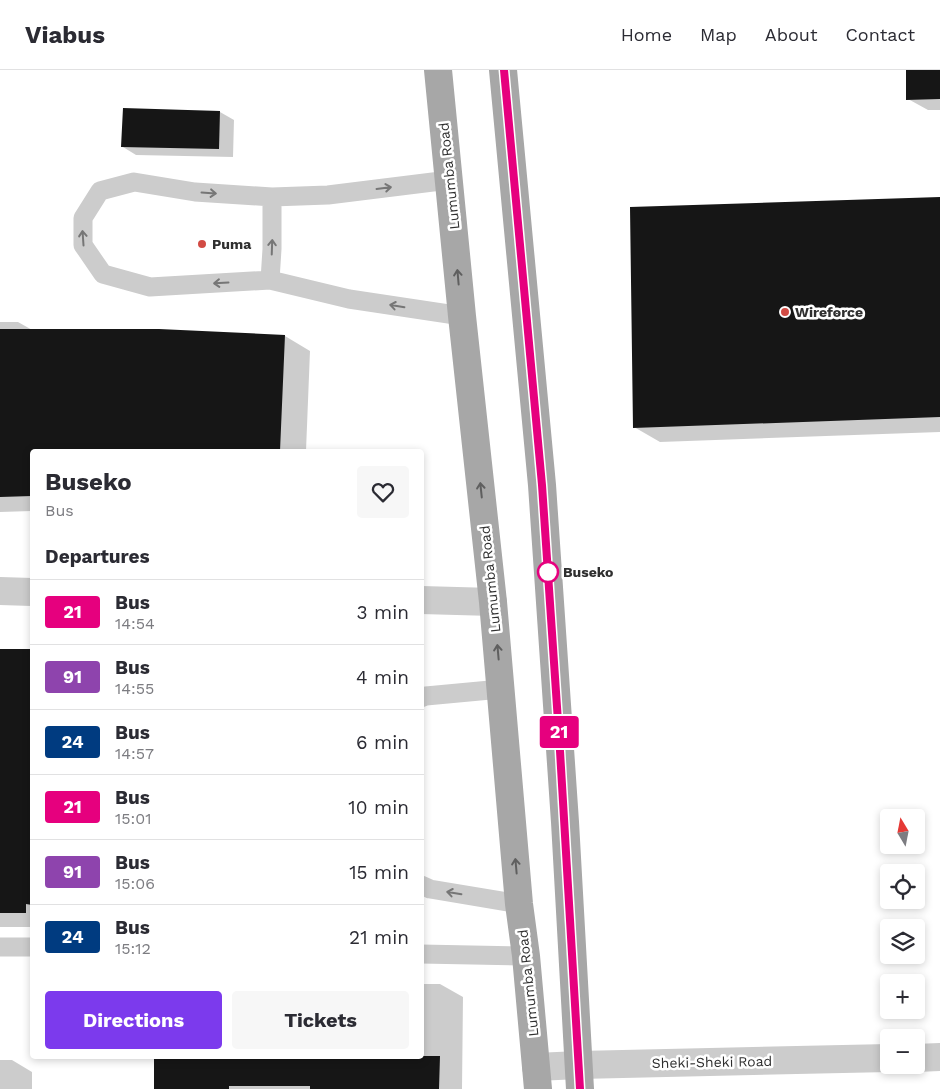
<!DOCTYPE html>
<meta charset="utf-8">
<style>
body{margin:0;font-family:"Work Sans",sans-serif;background:#f7f7f7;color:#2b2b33;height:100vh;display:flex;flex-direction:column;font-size:19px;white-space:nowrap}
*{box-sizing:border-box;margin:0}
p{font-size:16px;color:#7c7c81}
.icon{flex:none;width:28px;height:28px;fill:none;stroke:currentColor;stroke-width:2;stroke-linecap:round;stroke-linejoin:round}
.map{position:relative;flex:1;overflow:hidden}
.drawer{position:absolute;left:30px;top:379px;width:394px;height:610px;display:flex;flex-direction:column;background:#fff;border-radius:5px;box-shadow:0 2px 8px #0003}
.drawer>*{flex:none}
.badge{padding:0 10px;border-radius:4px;font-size:18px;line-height:32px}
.needle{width:32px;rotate:350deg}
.buttons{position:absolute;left:880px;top:739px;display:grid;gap:10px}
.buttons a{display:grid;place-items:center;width:45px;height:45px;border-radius:5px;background:#fff;box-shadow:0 2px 8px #0003;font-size:25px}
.map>.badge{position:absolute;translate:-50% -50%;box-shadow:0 0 0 2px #fff}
h2{padding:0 15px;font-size:19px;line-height:45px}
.round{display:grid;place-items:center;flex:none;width:52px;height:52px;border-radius:5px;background:#f7f7f7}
.overview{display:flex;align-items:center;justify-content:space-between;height:85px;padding:0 15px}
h1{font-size:24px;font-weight:700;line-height:38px}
.action{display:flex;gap:10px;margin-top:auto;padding:10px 15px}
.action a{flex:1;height:58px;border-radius:5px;background:#7c3aed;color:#fff;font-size:20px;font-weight:700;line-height:58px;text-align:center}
.action a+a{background:#f7f7f7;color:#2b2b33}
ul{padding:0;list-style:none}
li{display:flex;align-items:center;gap:15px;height:65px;padding:0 15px;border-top:1px solid #e1e1e2}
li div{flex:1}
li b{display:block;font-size:19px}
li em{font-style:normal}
li .badge{min-width:55px;font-weight:700;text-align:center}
header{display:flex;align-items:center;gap:30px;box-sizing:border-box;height:70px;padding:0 25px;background:#fff;border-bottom:1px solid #e1e1e2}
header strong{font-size:24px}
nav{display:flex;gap:28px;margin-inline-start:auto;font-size:18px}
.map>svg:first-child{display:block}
.shadow{fill:#0003}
.building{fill:#161616}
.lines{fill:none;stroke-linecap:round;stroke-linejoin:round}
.service{stroke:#ccc;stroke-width:19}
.minor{stroke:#ccc;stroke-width:28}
.tertiary{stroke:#ccc;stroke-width:28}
.primary{stroke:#a7a7a7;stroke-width:28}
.oneway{stroke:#767676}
.oneway2{stroke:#5f5f5f}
.line-casing{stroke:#fff;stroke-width:11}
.line{stroke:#e6007e;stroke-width:8}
.poi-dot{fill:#d24b44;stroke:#fff;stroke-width:2}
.stop-dot{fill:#fff;stroke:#e6007e;stroke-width:2.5}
.labels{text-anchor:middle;stroke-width:5;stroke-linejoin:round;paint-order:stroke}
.street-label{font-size:14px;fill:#2f2f2f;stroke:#fff}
.poi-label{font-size:14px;font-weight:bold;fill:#2f2f2f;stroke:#fff;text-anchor:start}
.stop-label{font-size:14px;font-weight:bold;fill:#2f2f2f;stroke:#fff;text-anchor:start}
</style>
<header>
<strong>Viabus</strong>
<nav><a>Home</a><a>Map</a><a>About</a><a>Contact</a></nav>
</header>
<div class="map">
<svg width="940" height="1019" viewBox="0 0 940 1019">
<rect width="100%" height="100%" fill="#fff"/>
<path class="shadow" d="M 907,0 L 940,0 L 940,40 L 928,40 L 908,29 Z
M 124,39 L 220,42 L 234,50 L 233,87 L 136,85 L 123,77 Z
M 940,129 L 940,362 L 660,372 L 634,357 Z
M 0,252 L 18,252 L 34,261 L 285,266 L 310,281 L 306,381 L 32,381 L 32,441 L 0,442 Z
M 0,580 L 32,580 L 32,857 L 0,857 Z
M 421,914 L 440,914 L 463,927 L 462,1019 L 156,1019 L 421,986 Z
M 0,990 L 12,990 L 32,1002 L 32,1019 L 0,1019 Z"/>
<path class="building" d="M 906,0 L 940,0 L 940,29 L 906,30 Z
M 123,38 L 220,41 L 219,79 L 121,77 Z
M 940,127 L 940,347 L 633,358 L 630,137 Z
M 0,259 L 159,259 L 285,265 L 280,381 L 32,381 L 32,426 L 0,427 Z
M 0,579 L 32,579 L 32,835 L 26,834 L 26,843 L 0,843 Z
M 154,986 L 440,986 L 439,1019 L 310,1019 L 310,1016 L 229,1016 L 229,1019 L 154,1019 Z"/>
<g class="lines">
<path class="service" d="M 449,110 L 328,125 L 272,127 L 272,179 L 270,210 L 349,229 L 462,246
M 270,210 L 150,217 L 103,204 L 83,175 L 83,148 L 100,121 L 134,112 L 195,122 L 272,127
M 421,628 L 426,626 L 501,619
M 421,815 L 430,819 L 519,834
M 0,877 L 32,877
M 421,884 L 526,886"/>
<path class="minor" d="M 0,521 L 32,522
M 421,530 L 493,532"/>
<path class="tertiary" d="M 916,988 L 940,987
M 536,997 L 579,995 L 889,988"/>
<path class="primary" d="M 438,0 L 462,246 L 493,532 L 519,834 L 526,886 L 538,1019
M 503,0 L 542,415 L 565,752 L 580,1019"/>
</g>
<defs><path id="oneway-shaft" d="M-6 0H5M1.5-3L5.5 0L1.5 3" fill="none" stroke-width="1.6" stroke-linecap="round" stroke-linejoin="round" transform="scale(1.25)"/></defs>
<g class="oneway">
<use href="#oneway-shaft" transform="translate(384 118) rotate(-7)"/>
<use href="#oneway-shaft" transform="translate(209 123) rotate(4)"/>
<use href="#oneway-shaft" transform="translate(83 168) rotate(-94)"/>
<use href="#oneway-shaft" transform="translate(272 177) rotate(-88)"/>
<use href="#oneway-shaft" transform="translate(221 213) rotate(177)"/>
<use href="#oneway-shaft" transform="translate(397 236) rotate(-171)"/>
<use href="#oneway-shaft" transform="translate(454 823) rotate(-171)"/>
</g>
<g class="oneway2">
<use href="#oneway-shaft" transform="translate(458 207) rotate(-95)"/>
<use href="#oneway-shaft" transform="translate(481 420) rotate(-96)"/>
<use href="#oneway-shaft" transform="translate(498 582) rotate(-95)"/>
<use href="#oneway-shaft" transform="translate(516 796) rotate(-95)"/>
</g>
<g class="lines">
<g class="line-casing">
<path id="line" d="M 504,0 L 542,415 L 560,681 L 580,1019"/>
</g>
<use href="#line" class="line"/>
</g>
<g class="poi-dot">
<circle cx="202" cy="174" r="5"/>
<circle cx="785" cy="242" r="5"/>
</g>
<circle class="stop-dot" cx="548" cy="502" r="10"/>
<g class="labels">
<g class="street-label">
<text transform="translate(449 106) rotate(-96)" y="5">Lumumba Road</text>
<text transform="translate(490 509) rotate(-96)" y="5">Lumumba Road</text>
<text transform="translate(528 913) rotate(-96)" y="5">Lumumba Road</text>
<text transform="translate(712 992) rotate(-1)" y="5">Sheki-Sheki Road</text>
</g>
<g class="poi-label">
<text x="212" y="179">Puma</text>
<text x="795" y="247">Wireforce</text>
</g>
<g class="stop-label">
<text x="563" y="507">Buseko</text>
</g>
</g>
</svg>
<div class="buttons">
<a><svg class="needle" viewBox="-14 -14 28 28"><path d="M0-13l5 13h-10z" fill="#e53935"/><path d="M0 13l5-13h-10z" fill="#7c7c81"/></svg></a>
<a><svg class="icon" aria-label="locate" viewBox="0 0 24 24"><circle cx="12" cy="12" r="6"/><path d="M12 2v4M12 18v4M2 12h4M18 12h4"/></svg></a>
<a><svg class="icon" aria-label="layers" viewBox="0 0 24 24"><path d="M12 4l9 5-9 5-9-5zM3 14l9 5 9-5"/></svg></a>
<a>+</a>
<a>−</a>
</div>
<b class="badge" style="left:559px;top:662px;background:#e6007e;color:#fff">21</b>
<section class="drawer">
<div class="overview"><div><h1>Buseko</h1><p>Bus</p></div><a class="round"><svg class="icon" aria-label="heart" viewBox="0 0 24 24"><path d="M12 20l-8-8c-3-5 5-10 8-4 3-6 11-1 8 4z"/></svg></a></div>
<h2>Departures</h2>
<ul>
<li><span class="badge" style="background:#e6007e;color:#fff">21</span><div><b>Bus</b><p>14:54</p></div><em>3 min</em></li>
<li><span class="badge" style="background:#8e44ad;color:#fff">91</span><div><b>Bus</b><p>14:55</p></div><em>4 min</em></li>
<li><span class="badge" style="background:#003b80;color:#fff">24</span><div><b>Bus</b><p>14:57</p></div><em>6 min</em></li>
<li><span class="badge" style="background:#e6007e;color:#fff">21</span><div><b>Bus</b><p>15:01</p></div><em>10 min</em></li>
<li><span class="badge" style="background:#8e44ad;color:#fff">91</span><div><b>Bus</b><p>15:06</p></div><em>15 min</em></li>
<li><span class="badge" style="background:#003b80;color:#fff">24</span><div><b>Bus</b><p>15:12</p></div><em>21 min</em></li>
</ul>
<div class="action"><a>Directions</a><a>Tickets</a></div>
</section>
</div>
